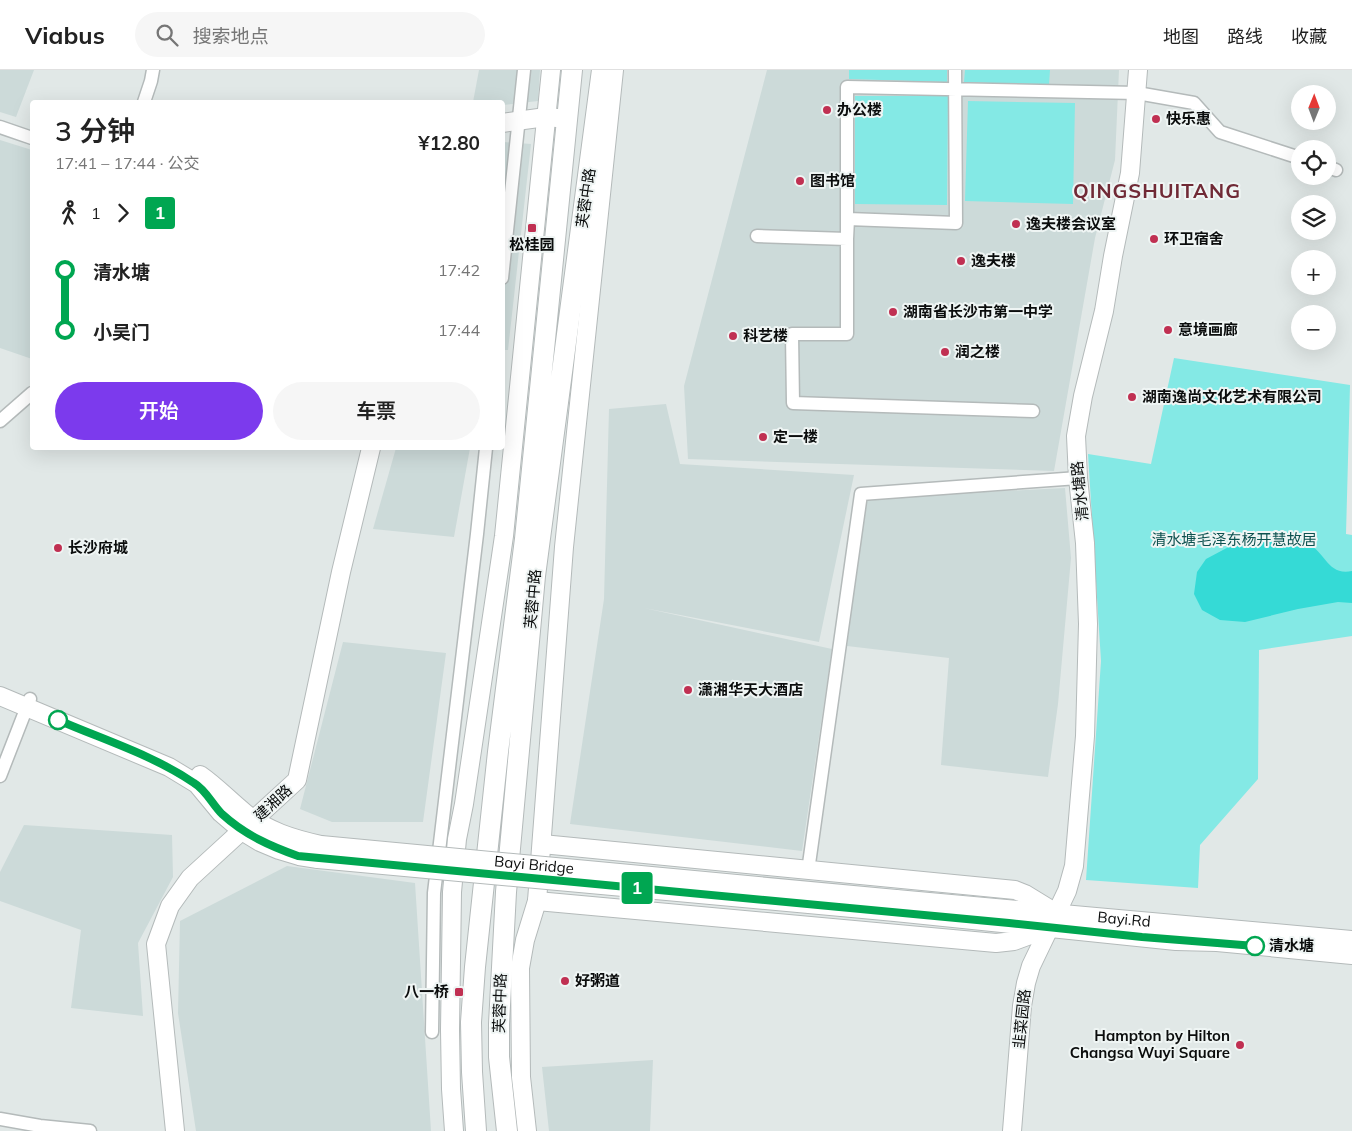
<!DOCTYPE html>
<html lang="zh">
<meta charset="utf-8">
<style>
body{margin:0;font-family:Mulish,"Noto Sans SC",sans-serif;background:#f6f6f6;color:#222;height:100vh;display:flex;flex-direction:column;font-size:19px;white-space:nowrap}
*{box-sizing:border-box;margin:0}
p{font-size:16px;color:#767676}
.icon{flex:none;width:28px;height:28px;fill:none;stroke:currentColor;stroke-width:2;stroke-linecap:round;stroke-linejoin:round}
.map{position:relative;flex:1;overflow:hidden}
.details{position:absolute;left:30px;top:30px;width:475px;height:350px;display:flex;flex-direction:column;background:#fff;border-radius:5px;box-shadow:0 5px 20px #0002}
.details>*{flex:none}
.badge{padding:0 10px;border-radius:4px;font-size:18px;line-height:32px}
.needle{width:32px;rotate:1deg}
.tools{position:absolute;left:1291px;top:15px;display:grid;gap:10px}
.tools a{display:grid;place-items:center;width:45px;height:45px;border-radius:50%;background:#fff;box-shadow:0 5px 20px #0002;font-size:25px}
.map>.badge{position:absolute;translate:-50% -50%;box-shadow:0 0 0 2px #fff}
.legs{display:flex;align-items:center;gap:8px;height:55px;padding:0 25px;font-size:16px}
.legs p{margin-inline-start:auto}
.summary{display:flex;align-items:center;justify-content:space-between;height:85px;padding:0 25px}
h1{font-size:28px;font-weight:600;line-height:38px}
.primary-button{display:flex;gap:10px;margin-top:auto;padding:10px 25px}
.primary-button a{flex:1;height:58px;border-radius:30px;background:#7c3aed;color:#fff;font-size:20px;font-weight:600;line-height:58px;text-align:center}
.primary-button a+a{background:#f6f6f6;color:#222}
ul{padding:0 25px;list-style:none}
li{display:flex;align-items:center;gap:18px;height:60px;font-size:19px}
li i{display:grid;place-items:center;width:8px;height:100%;margin:0 6px;background:currentColor}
li i::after{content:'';width:12px;height:12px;margin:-6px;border:4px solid;border-radius:50%;background:#fff}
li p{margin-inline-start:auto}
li:first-child i{background:linear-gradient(#0000 50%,currentColor 0)}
li:last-child i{background:linear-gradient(currentColor 50%,#0000 0)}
header{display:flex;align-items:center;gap:30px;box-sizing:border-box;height:70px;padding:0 25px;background:#fff;border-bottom:1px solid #e0e0e0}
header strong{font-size:24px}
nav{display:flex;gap:28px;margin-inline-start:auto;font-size:18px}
.search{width:350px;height:45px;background:#f6f6f6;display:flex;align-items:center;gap:12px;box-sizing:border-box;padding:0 18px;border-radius:28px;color:#767676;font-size:19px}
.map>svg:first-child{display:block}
.built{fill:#ccdad9}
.green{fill:#84e9e5}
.water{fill:#35dad6}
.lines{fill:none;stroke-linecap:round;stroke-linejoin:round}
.street-casing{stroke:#b4baba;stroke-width:15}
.secondary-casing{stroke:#b4baba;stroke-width:20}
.primary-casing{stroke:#b4baba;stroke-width:22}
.street{stroke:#fff;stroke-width:12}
.secondary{stroke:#fff;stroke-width:18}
.primary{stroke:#fff;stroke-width:20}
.secondary-bridge-casing{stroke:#b4baba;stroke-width:20;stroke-linecap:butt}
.secondary-bridge{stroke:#fff;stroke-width:18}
.line-1-casing{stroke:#fff;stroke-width:11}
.line-1{stroke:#00a651;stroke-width:8}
.poi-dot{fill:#c03052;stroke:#eff5f4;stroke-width:2}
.stop-1-dot{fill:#fff;stroke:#00a651;stroke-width:2.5}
.labels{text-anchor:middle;stroke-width:4;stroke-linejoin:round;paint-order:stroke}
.poi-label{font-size:15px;font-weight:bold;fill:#0b0d0d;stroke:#eff5f4;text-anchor:start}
.street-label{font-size:15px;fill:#0b0d0d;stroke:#eff5f4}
.park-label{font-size:15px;fill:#0c514f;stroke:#eff5f4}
.stop-label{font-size:15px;font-weight:bold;fill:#0b0d0d;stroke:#eff5f4;text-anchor:start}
.district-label{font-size:20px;font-weight:bold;letter-spacing:1px;fill:#702a36;stroke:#eff5f4}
</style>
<header>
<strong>Viabus</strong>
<div class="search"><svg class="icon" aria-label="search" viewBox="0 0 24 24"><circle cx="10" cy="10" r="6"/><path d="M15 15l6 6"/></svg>搜索地点</div>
<nav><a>地图</a><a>路线</a><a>收藏</a></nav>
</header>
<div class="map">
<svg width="1352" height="1061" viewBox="0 0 1352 1061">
<rect width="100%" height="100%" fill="#e1e8e7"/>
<path class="built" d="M 0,0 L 34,0 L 16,47 L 0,42 Z
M 479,0 L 540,0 L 538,31 L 503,35 L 502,32 L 473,32 Z
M 767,0 L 1119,0 L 1115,90 L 1095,168 L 1054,401 L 688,389 L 684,316 Z
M 0,70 L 32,80 L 32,289 L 0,278 Z
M 503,72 L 531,74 L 508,280 L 503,280 Z
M 666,334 L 680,394 L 854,405 L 819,572 L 644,538 L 832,579 L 802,781 L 570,754 L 604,529 L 609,339 Z
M 396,378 L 470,378 L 454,467 L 373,459 Z
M 1065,418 L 1071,488 L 1058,634 L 1048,707 L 941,695 L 949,588 L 847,576 L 866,428 Z
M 343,572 L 446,583 L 423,752 L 332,752 L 300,739 Z
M 24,755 L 172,765 L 173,807 L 138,873 L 143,946 L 71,938 L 81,860 L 0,831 L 0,802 Z
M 287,796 L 415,813 L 431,1061 L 196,1061 L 178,943 L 180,851 Z
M 653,990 L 650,1061 L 549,1061 L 542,997 Z"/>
<path class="green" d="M 849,0 L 947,0 L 947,12 L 849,9 Z
M 965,0 L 1050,0 L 1049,15 L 964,12 Z
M 855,26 L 948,26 L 947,135 L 855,134 Z
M 968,31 L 1075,33 L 1073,134 L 965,131 Z
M 1174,288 L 1350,315 L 1346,464 L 1352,465 L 1352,566 L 1259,580 L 1258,709 L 1200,775 L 1198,818 L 1086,810 L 1101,591 L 1088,384 L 1151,394 Z"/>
<path class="water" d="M 1255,463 C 1273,465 1292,465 1308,474 C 1326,482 1327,506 1352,501 L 1352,533 L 1338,532 L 1298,539 L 1245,552 L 1220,550 L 1202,540 L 1194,524 L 1197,502 L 1206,489 Z"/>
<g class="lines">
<g class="street-casing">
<path id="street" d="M 144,32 L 151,11 L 153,0
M 0,57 L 32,68
M 1328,97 L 1336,100
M 757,166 L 847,169 L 848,149 L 956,153 L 955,0
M 502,208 L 524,0
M 1033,341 L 793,333 L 792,264 L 847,264 L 847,17 L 1137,23 L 1194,33 L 1220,62 L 1300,88
M 0,351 L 32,323
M 0,706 L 30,629
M 808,801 L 861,424 L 1078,408
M 432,962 L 434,823 L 477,464 L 486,378
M 0,1049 L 40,1056 L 90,1061"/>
</g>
<g class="secondary-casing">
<g id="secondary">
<path d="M 502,53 L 546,47 L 557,48"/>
<path d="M 0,626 L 169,697 L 197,714 L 221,743 L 242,761 L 260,772 L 279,780 L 299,786 L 318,789"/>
<path d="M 200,705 C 216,716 230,731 245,743 C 267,761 293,769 321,775"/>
<path d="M 542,774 L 1015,820 L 1025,824 L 1056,843"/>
<path id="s1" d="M 896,829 L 1352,870"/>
<path d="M 537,831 L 996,873 L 1014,871 L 1049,858"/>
<path d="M 895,842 L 1176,871 L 1217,872 L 1352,885"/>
<path d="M 175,1061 L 156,874 L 170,836 L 190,808 L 297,710 L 341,502 L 371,378"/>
<path d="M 454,1061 L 451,1019 L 450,960 L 452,822 L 457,769 L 464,734 L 504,466 L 551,0"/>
<path d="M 527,1061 L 521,1007 L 520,898 L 525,870 L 537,831 L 564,477 L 614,0"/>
<path d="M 1012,1061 L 1022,936 L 1026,913 L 1031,896 L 1067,821 L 1074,796 L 1085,666 L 1088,554 L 1085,473 L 1078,408 L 1076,366 L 1083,326 L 1104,241 L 1113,186 L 1130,103 L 1138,0"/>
</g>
</g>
<g class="primary-casing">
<path id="primary" d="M 476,1061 L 472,1002 L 471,952 L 475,897 L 498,682 L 525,469 L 572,0
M 507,1061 L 499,987 L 499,954 L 506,822 L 535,506 L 602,0"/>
</g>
<use href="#street" class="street"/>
<use href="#secondary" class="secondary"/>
<use href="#primary" class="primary"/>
<g class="secondary-bridge-casing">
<g id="secondary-bridge">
<path id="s2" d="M 321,775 L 896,829"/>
<path d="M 318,789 L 895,842"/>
</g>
</g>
<use href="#secondary-bridge" class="secondary-bridge"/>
</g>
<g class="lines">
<g class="line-1-casing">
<path id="line-1" d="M 58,650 C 104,670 153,685 194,713 C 206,720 212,734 222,744 C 245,765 270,776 298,786 L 1009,853 L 1142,867 L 1255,876"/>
</g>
<use href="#line-1" class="line-1"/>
</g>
<g class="poi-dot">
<circle cx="827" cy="40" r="5"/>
<circle cx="1156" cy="49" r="5"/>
<circle cx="800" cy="111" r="5"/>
<circle cx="1016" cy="154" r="5"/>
<rect x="527" y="153" width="10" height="10" rx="2.5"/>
<circle cx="1154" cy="169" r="5"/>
<circle cx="961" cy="191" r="5"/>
<circle cx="893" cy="242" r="5"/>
<circle cx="1168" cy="260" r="5"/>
<circle cx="733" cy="266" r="5"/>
<circle cx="945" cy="282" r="5"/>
<circle cx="1132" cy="327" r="5"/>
<circle cx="763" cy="367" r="5"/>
<circle cx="58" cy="478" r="5"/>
<circle cx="688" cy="620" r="5"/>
<circle cx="565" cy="911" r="5"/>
<rect x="454" y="917" width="10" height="10" rx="2.5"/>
<circle cx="1240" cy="975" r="5"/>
</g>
<g class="stop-1-dot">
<circle cx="58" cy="650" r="9"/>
<circle cx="1255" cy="876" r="9"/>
</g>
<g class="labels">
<g class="poi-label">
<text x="837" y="45">办公楼</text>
<text x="1166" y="54">快乐惠</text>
<text x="810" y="116">图书馆</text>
<text x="1026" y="159">逸夫楼会议室</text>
<text x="1164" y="174">环卫宿舍</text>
<text x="532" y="180" text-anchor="middle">松桂园</text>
<text x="971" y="196">逸夫楼</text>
<text x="903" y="247">湖南省长沙市第一中学</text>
<text x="1178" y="265">意境画廊</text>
<text x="743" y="271">科艺楼</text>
<text x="955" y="287">润之楼</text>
<text x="1142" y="332">湖南逸尚文化艺术有限公司</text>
<text x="773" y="372">定一楼</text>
<text x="68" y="483">长沙府城</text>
<text x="698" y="625">潇湘华天大酒店</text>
<text x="575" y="916">好粥道</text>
<text x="449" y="927" text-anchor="end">八一桥</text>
<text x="1230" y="971" text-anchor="end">Hampton by Hilton<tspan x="1230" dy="17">Changsa Wuyi Square</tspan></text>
</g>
<g class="street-label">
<text transform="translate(586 128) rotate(-82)" y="5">芙蓉中路</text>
<text transform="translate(1080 421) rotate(-96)" y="5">清水塘路</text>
<text transform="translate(533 529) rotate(-85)" y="5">芙蓉中路</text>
<text transform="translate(273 733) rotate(-43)" y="5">建湘路</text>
<text dy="5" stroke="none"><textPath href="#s2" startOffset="214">Bayi Bridge</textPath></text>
<text dy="5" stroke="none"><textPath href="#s1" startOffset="229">Bayi.Rd</textPath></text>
<text transform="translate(500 933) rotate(-88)" y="5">芙蓉中路</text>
<text transform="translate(1022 949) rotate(-84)" y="5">韭菜园路</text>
</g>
<g class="park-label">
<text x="1234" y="475">清水塘毛泽东杨开慧故居</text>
</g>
<g class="stop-label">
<text x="1269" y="881">清水塘</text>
</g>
<g class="district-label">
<text x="1157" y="128">QINGSHUITANG</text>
</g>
</g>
</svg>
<div class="tools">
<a><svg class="needle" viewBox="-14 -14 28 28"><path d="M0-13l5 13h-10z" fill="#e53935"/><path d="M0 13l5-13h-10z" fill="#767676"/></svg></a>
<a><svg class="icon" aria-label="locate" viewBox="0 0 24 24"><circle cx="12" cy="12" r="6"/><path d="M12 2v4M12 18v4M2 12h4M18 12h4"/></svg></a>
<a><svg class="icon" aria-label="layers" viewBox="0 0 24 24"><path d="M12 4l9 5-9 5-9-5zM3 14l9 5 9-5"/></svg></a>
<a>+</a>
<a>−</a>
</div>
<b class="badge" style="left:637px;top:818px;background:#00a651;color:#fff">1</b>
<section class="details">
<div class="summary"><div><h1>3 分钟</h1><p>17:41 – 17:44 · 公交</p></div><b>¥12.80</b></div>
<div class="legs"><svg class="icon" aria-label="walk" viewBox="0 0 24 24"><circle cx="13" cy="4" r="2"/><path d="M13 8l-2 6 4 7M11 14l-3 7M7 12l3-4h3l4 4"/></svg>1<svg class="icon" aria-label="forward" viewBox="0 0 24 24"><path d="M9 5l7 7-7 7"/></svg><b class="badge" style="background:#00a651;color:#fff">1</b></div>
<ul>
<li><i style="color:#00a651"></i><b>清水塘</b><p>17:42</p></li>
<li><i style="color:#00a651"></i><b>小吴门</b><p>17:44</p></li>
</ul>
<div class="primary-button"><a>开始</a><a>车票</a></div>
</section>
</div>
